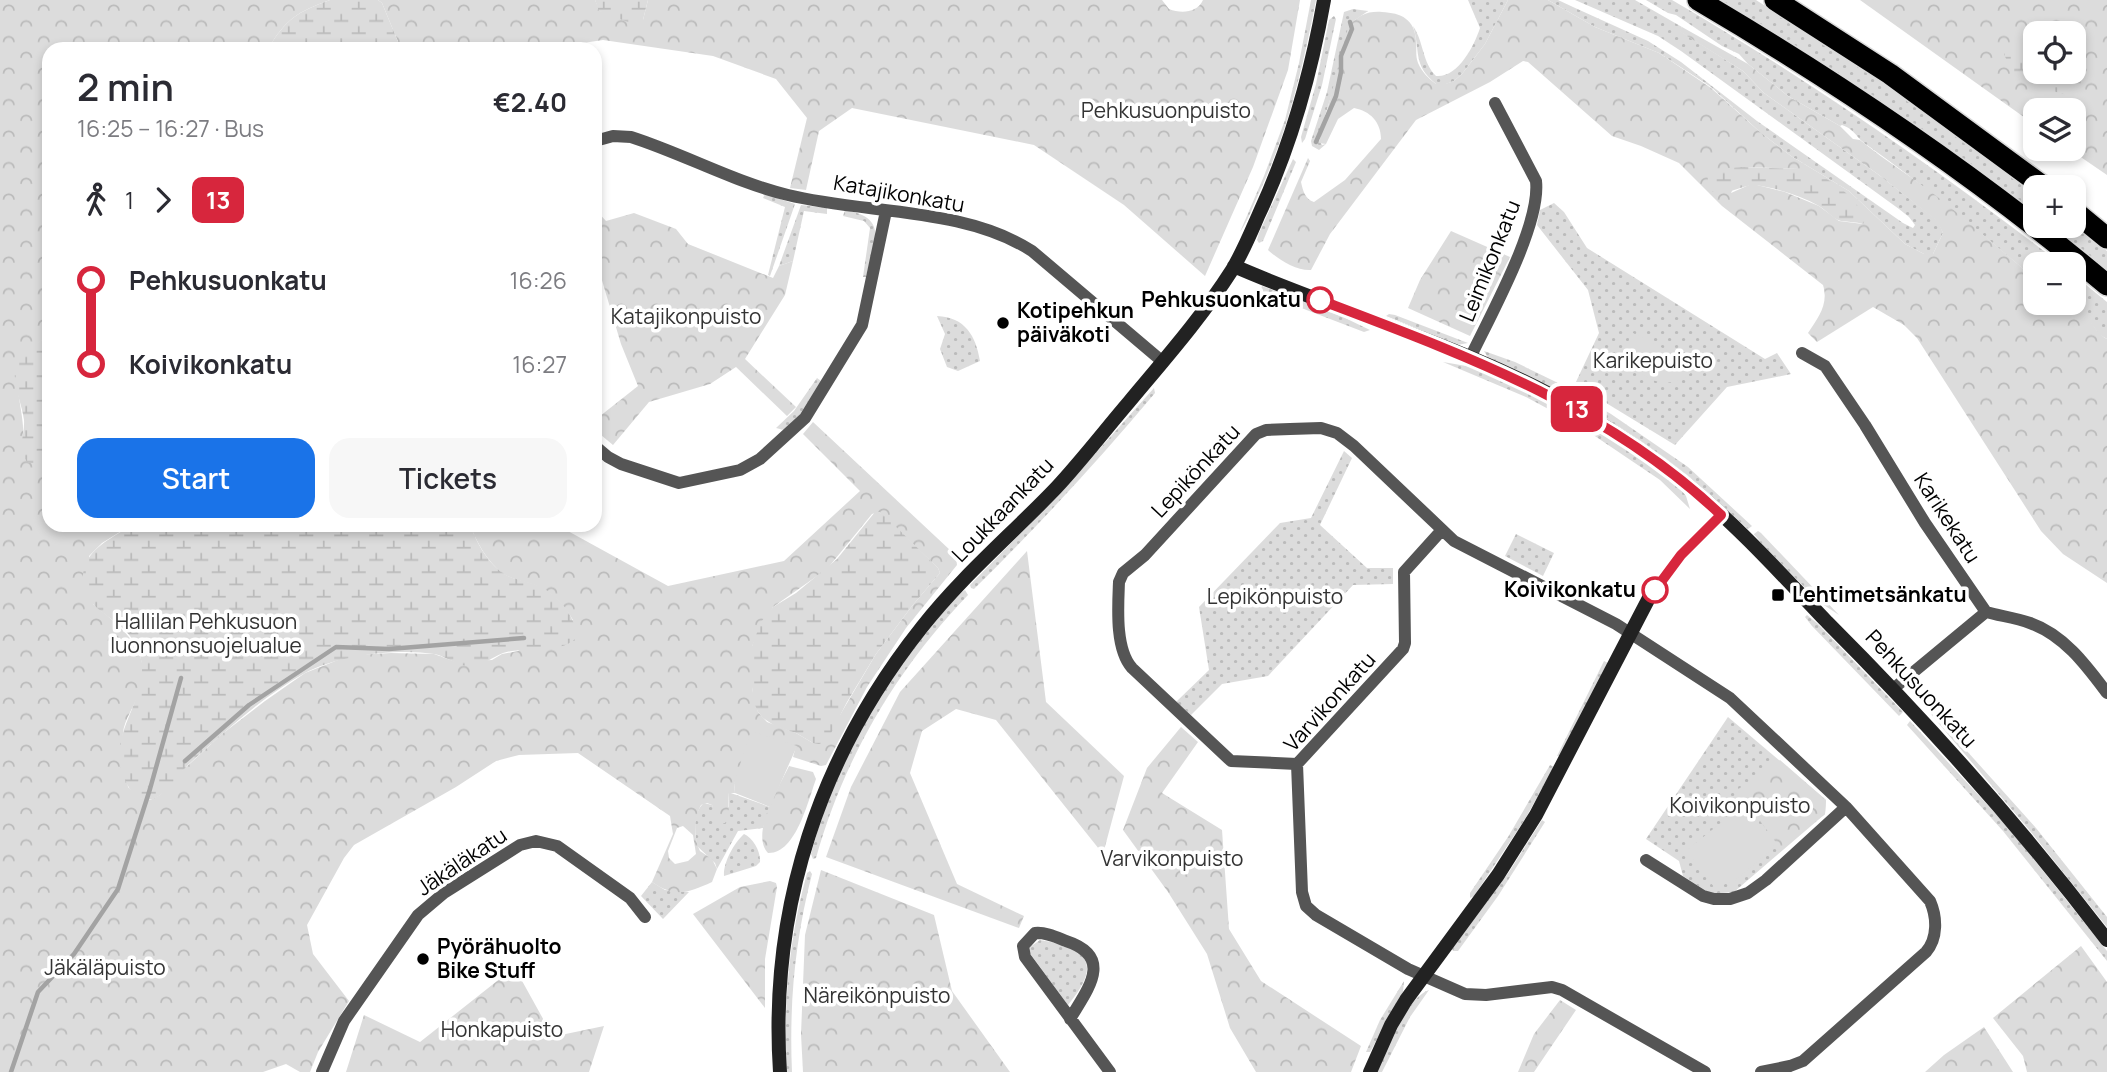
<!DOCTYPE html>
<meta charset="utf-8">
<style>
body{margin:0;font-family:Manrope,sans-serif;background:#f7f7f7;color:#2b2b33;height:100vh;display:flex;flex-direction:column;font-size:26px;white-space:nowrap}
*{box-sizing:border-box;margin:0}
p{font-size:23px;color:#7c7c81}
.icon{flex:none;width:38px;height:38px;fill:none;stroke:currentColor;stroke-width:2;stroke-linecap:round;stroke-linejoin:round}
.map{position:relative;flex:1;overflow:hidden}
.sheet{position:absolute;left:42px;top:42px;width:560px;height:490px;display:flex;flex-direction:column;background:#fff;border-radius:21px;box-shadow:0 4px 10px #0003}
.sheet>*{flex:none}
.badge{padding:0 14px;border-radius:10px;font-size:24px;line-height:46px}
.buttons{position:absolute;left:2023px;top:21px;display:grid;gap:14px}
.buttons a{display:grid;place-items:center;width:63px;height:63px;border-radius:14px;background:#fff;box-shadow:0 4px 10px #0003;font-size:35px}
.map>.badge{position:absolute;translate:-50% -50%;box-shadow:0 0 0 4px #fff}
.legs{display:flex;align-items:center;gap:10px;height:77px;padding:0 35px;font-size:23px}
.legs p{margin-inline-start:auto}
.head{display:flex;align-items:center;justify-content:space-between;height:119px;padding:0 35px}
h1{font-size:38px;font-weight:600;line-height:52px}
.primary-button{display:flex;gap:14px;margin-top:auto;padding:14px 35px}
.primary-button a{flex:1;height:80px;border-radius:21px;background:#1a73e8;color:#fff;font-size:28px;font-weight:600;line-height:80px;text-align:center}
.primary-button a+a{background:#f7f7f7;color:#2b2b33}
ul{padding:0 35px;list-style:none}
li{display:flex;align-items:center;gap:24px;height:84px;font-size:26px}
li i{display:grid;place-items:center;width:10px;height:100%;margin:0 9px;background:currentColor}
li i::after{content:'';width:18px;height:18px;margin:-9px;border:5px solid;border-radius:50%;background:#fff}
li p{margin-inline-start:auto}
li:first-child i{background:linear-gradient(#0000 50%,currentColor 0)}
li:last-child i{background:linear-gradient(currentColor 50%,#0000 0)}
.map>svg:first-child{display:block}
.grass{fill:url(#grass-dots)}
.forest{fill:url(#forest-crowns);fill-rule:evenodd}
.wetland{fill:url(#wetland-marsh)}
.garden{fill:#dcdcdc}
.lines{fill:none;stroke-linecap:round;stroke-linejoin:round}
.stream{stroke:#a3a3a3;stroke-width:4.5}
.highway-casing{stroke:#dbdbdb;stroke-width:24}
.street{stroke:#555;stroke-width:12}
.secondary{stroke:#222;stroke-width:14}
.highway{stroke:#000;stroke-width:21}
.line-1-casing{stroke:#fff;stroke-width:16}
.line-1{stroke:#d7263d;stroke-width:10}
.stop-1-dot{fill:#fff;stroke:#d7263d;stroke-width:3.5}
.poi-dot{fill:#000;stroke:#fff;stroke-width:2.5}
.labels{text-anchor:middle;stroke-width:7;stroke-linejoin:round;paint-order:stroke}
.park-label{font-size:21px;fill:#333;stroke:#fff}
.street-label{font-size:21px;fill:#000;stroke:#fff}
.stop-label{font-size:21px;font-weight:bold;fill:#000;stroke:#fff;text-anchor:end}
.poi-label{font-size:21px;font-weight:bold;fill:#000;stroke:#fff;text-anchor:start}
</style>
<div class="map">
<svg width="2107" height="1072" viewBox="0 0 2107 1072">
<defs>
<pattern id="grass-dots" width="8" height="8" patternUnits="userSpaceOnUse" patternTransform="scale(1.75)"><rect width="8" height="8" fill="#dcdcdc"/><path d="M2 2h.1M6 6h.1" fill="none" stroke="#bbb" stroke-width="1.8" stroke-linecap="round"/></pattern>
<pattern id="forest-crowns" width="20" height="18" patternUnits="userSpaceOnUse" patternTransform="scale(1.75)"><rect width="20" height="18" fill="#dcdcdc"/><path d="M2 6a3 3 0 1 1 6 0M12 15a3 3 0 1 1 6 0" fill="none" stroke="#bbb"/></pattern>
<pattern id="wetland-marsh" width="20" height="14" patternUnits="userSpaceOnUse" patternTransform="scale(1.75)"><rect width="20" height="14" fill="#dcdcdc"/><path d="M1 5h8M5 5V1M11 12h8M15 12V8" fill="none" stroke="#bbb"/></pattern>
</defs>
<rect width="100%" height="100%" fill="#fff"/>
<path class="grass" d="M 1311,0 L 1316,0 C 1303,67 1288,131 1259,193 C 1253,206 1248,221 1240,232 L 1264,176 L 1285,120 L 1299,63 Z
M 1468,0 L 1508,0 L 1485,44 L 1462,74 L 1454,81 L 1446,84 L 1436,84 C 1412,64 1421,52 1413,26 C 1424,42 1422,62 1436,76 C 1458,78 1474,46 1480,28 Z
M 1548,0 L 1558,0 L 1573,7 L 1648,41 L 1681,62 L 1757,121 L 1903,223 L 1913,228 L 1915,225 L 1909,217 L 1899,209 L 1681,51 L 1658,36 L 1575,0 L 1635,0 L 1682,27 L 1680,31 L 1743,71 L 1764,93 L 1879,175 L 1938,221 L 1943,233 L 1933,254 L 1924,254 L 1905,244 L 1849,191 L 1791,156 L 1760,132 L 1711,87 L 1659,53 L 1595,27 Z
M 1646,0 L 1672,0 C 1808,79 1936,168 2061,264 L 2035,264 L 2035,279 C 1981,233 1925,186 1867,145 C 1856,138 1856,130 1842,125 L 1840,126 L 1788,96 L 1748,64 L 1739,54 L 1722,46 L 1676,15 L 1668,13 Z
M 1721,0 L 1756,0 L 1884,82 L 2035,193 L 2035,214 L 1881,102 Z
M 1353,9 L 1368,11 L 1355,20 L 1318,138 L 1322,145 L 1326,144 L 1319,150 L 1312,146 L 1311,141 L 1327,92 L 1344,12 Z
M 1334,16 L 1336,19 L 1322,85 L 1305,139 L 1302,143 L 1301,137 L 1316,84 L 1329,20 Z
M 1293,159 L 1296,162 L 1263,241 L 1259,243 L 1257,240 L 1259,233 Z
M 765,194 L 795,204 L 770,276 L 768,275 L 785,207 L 763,198 Z
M 1554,203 L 1564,212 L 1587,248 L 1765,359 L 1777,353 L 1791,374 L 1727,387 L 1675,445 L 1575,384 L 1599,333 L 1588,290 L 1537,225 L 1540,210 Z
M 801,205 L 827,208 L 827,214 L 804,211 L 793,261 L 779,266 Z
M 845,210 C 891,218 873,244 866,277 L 863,277 L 870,228 L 864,221 L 843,216 Z
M 2074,224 L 2107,251 L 2107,271 L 2051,226 L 2074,226 Z
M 2074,275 L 2107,302 L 2107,339 L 2100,335 L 2079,308 L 2082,304 L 2074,296 Z
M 1262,286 L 1343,317 L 1370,330 L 1364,332 L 1270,296 L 1260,292 Z
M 1389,314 L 1395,315 L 1468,343 L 1457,345 L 1386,316 Z
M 937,316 C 965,317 976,336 980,361 L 958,371 L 947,367 L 940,349 L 945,334 Z
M 1484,351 L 1515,362 L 1556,382 L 1611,414 L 1688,467 L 1752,526 L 1748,529 C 1671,457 1586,399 1488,358 Z
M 1443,362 L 1472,367 L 1525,390 L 1583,421 L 1633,453 L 1680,488 L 1686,496 L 1690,509 L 1660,480 L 1580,426 L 1526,397 Z
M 817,378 L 821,381 L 799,416 L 784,430 L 776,428 L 794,411 Z
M 1154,388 L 1155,393 C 1098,461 1038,526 974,589 L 971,588 L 970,585 L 1061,492 Z
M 1344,451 L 1352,458 L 1320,525 L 1367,568 L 1393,568 L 1393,584 L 1353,585 L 1268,676 L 1222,684 L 1191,715 L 1176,702 L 1209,670 L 1199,607 L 1280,523 L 1311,518 Z
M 1758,531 L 1761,533 L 1839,615 L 1818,601 L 1762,544 L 1754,534 Z
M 1516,534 L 1554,553 L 1543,576 L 1505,556 Z
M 965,590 L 968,595 C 896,670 844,758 816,858 L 813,859 L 811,854 C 833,771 876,691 932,626 C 942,614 953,598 965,590 Z
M 1807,615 L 1818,624 L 1903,712 L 1899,716 L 1812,626 L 1805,617 Z
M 1604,661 L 1608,663 L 1560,756 L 1557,756 Z
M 1931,711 L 2036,828 L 2107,917 L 2107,927 L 2031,832 L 1929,712 Z
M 1728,717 L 1826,800 L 1825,814 L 1734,892 L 1711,894 L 1683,876 L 1679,861 L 1646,839 Z
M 1910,721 L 2008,827 L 2107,951 L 2107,961 L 2003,831 L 1907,725 Z
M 1550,765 L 1554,767 L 1525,819 L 1474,896 L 1470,898 L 1470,893 L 1508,837 Z
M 728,792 L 770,807 L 763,828 L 738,831 L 717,869 L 715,863 L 697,846 C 695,832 692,813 704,803 L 712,805 L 715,812 L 729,807 Z
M 1542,820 L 1545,822 L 1498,896 L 1458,951 L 1453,951 L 1452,949 L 1509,872 Z
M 744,834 C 753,838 761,852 760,862 L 756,866 L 724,876 C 723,863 734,843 744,834 Z
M 810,871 L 812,874 C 795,940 789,1004 792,1072 L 787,1072 C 783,1003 789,939 807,873 Z
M 652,882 L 665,890 L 689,892 L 663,919 L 641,896 Z
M 1040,940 C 1089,948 1102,964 1068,1005 L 1029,952 L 1030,947 Z
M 1404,981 L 1403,992 L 1370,1052 L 1366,1052 L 1380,1020 Z
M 1429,990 L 1410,1017 L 1382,1072 L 1377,1072 C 1386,1050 1406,998 1429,990 Z"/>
<path class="forest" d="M 0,0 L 330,0 C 297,12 286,19 268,49 L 49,49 L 49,335 C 42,341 33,346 26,352 C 7,368 25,412 23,434 L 46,456 L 49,452 L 49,525 L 131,525 L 102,543 L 89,556 L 93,604 C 121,627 155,652 139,693 C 135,705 124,720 123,733 C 121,750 126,770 128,787 L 140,798 L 150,800 L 160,795 L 182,771 L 222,734 L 265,701 L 305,673 L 338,660 L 355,655 L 391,653 L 434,654 L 456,662 L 492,660 L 502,654 L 518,651 L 573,620 C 565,606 552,592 537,586 C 525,581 511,580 501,572 C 487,561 476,541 470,525 L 562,525 L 566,530 L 668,586 L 784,561 L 860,491 L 803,434 L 813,422 L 951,551 L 956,557 L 957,565 L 906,628 L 867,687 L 826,765 L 821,766 L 793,757 L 796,746 L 734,783 L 735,793 L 728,793 L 729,817 L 725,823 L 717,824 L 712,805 L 707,803 L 701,805 C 694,818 693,838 700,851 L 712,859 L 717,869 L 712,882 C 688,893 675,898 652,882 L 673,834 L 670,816 L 578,753 L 519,755 L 496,761 L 456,787 L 354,845 L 344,858 L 307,925 L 313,954 L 349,1001 L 318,1052 L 310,1072 L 300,1072 L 286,1064 L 263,1072 L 0,1072 ZM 879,512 L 938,568 L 940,573 L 912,606 L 876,654 L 840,715 L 813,743 L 796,733 L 767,722 L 758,712 L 752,689 L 752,646 L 773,607 L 827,569 L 872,514 ZM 683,826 L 693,835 L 696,854 L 688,861 L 675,864 L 669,858 L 668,851 L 677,828 Z
M 378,0 L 595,0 L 600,11 L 643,20 L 648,0 L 1162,0 L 1169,9 C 1181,14 1197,13 1203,0 L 1300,0 L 1288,70 L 1253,167 L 1205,276 L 1124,205 L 1034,145 L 852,108 L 819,131 L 806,190 L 790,188 L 807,118 L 776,79 L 713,56 L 603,40 L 543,49 L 401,49 L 382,3 Z
M 1508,0 L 1548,0 L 1595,27 L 1659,53 L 1711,88 L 1760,132 L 1791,156 L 1849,191 L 1905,244 L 1924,254 L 1933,254 L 1943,233 L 1937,221 L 1879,175 L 1764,93 L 1743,71 L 1679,31 L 1682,27 L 1748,64 L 1788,96 L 1840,126 L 1853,139 L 1860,140 C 1887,162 1917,180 1944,202 C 1974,227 2005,253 2035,279 L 2035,303 C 2046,303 2060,300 2070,303 C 2087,306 2092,332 2107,339 L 2107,583 L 2063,554 L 2041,531 L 1917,338 L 1904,325 L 1873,307 L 1817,342 L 1808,333 C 1818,318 1829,304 1823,285 L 1722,206 L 1679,163 L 1641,146 L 1612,136 L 1528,62 L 1523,61 L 1490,82 L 1416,120 L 1330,234 L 1311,270 C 1297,271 1279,260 1268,250 L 1308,158 L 1310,161 L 1301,182 C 1303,191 1305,199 1314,202 L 1345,180 L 1381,139 C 1381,122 1370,111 1354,108 L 1338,119 L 1326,144 L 1319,143 L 1348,27 C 1359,15 1367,11 1382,12 C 1401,13 1415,19 1416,41 C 1417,49 1415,55 1418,63 C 1422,72 1428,78 1436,84 L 1445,84 L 1454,81 L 1462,74 L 1485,44 ZM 1744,167 L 1798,169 L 1863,224 L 1839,221 L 1819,206 L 1785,192 L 1757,185 L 1749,185 L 1731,193 Z
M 1860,0 L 2107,0 L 2107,175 L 2069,149 L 2074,149 L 2074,110 L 2035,110 L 2035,125 ZM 2035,33 L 2074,33 L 2074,72 L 2035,72 Z
M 595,209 L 606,221 L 634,213 L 676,229 L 688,244 L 773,278 L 779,266 L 793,261 L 785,295 L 745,359 L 796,407 L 787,416 L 736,367 L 710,384 L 649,402 L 613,445 L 595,430 L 595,420 L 638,386 L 621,344 L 595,257 L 599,228 L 595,221 Z
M 1451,231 L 1510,257 L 1470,336 L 1408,308 L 1420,280 Z
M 1027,551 L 1046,702 L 1124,776 L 1103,854 L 996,720 L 956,709 L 922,731 L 910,773 L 957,884 L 1024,916 L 1019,928 L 826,857 L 851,787 L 900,692 Z
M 1181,727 L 1198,742 L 1162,793 L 1222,830 L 1229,929 L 1261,981 L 1361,1046 L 1351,1072 L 1256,1072 L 1230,1028 L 1207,954 L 1168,892 L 1123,830 L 1147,768 Z
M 1780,760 L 1826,800 L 1825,814 L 1781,849 L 1737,790 Z
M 789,766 L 813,772 L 816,779 C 808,801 796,854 768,853 C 750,834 779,787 789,766 Z
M 821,870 L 934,915 L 952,991 L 1010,1072 L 803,1072 L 801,1034 L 805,935 Z
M 770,881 L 776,883 L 777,887 L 765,959 L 765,1008 L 693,914 L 740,887 Z
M 2081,946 L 2107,982 L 2107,1072 L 2027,1072 L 2023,1056 L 1993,1018 Z
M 511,970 L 516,970 L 552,1035 L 556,1036 L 604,1026 L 589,1072 L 346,1072 L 364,1015 L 420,1042 Z
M 1560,1000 L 1576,1010 L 1534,1072 L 1518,1072 L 1534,1034 Z
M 1984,1027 L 2013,1072 L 1925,1072 L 1944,1055 Z"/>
<path class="wetland" d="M 330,0 L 378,0 L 382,3 L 401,49 L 268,49 C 286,19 297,12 330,0 Z
M 595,0 L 648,0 L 643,20 L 628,22 L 599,11 Z
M 2074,45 C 2086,52 2086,65 2088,78 L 2083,86 L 2074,91 L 2065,94 L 2052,91 L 2025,82 L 2012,73 L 2004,54 L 2011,48 L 2035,48 L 2035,72 L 2074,72 Z
M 1744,167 C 1762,168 1781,168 1798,169 C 1823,171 1858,197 1865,220 L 1863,224 C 1856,222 1849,222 1841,221 C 1833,219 1826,210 1819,206 C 1800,195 1776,188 1755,185 C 1743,183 1704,209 1708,176 L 1717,169 Z
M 49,335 L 49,452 L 34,463 L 28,463 C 16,448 25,437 24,420 C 22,403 11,382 16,365 C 20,351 39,343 49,335 Z
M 875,512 L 879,512 L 886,517 L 938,568 L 940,573 L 912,606 L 876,654 L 847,702 L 827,741 L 819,744 L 813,743 L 796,733 L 775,726 L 763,718 L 758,712 L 753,700 L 751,674 L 752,646 L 761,622 L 773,607 L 796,593 L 837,559 Z
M 131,525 L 470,525 C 476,541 486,560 500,571 C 512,581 528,580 541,587 C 558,596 579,618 575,639 C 558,655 525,646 503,653 C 492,657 482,667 469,666 C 457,666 446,656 434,654 C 398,648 338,655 305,673 C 262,697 224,732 188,765 C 179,774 170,789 159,796 C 153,800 146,801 139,798 C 131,793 127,785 124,777 C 102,726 168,687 130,636 C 121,624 105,616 94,605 C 88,599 84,590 83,582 C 81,550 109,541 131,525 Z"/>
<path class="garden" d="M 1631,332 L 1698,366 C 1691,373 1685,379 1676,381 C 1647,390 1620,359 1631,332 Z
M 751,731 L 797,746 L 770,807 L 735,793 L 734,783 Z
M 1743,805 L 1775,847 L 1733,882 L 1714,887 L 1687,850 Z"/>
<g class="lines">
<path class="stream" d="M 1316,142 L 1336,96 L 1341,72 L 1341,56 L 1352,29 L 1350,22
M 185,761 L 249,705 L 336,647 L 389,649 L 524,638
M 11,1072 L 38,992 L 74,954 L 118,889 L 150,789 L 181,678"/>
<g class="highway-casing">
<path id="highway" d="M 1698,0 C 1841,84 1980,178 2107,285
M 1775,0 L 1890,74 L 2044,187
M 2074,211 L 2107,238"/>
</g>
<path class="street" d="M 595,141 L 613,136 L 631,137 C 684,154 734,182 788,195 C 865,214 964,207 1032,251 L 1163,362
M 1802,353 L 1825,366 L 1865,425 L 1925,523 L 1986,612 L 1893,689
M 1470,358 C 1490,316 1541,225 1536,181 L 1495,103
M 595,446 L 608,457 L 621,464 L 679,483 L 740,470 L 760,459 L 805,418 L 862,325 L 886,211
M 1441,531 L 1404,572 L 1405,643 L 1403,649 L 1297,764 L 1302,892 L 1306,906 L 1316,915 L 1408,969 L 1465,994 L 1486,995 L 1552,987 L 1562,990 L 1705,1072
M 1986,612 C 2001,616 2016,618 2030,623 C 2064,635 2086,665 2107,693
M 1297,764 L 1231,761 L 1132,668 C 1115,649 1118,607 1119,582 L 1123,573 L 1145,555 L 1256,434 L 1266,430 L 1290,429 L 1321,428 L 1337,433 L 1354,446 L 1454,541 L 1616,624 L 1730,698 L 1846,807 L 1930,901 C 1937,917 1938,938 1926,952 L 1803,1061 L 1790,1066 L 1761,1072
M 1646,860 L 1703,896 L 1714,899 L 1730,899 L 1748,893 L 1766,880 L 1846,807
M 1070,1019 C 1087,990 1115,957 1066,941 C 1056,937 1046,932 1035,933 L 1023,946 L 1025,957 L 1110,1072
M 322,1072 L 344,1021 L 418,915 L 444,893 L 520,845 L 536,841 L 557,846 L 630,898 L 645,917"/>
<path class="secondary" d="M 1234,266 C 1348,316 1471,347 1578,410 C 1617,433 1655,458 1690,487 C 1739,527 1783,576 1827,622 C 1927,722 2021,827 2107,940
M 780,1072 C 769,908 820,755 922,627 C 962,576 1012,534 1056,488 C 1082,460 1105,430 1129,402 C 1164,360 1202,317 1232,270 C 1243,252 1251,232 1259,214 C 1291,145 1311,74 1324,0
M 1370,1072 L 1391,1025 L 1406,1000 L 1498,875 L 1536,815 L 1650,596 L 1681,555 L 1721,515"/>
<use href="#highway" class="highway"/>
</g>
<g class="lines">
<g class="line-1-casing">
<path id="line-1" d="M 1320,300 C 1465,355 1606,406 1721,515 L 1681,555 L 1655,590"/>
</g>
<use href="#line-1" class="line-1"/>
</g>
<g class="stop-1-dot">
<circle cx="1320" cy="300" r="12"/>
<circle cx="1655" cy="590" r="12"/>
</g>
<g class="poi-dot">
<circle cx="1003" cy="323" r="7"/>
<rect x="1771" y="588" width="14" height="14" rx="3.5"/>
<circle cx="423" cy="959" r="7"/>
</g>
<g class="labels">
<g class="park-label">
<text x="1166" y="118">Pehkusuonpuisto</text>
<text x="686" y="324">Katajikonpuisto</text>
<text x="1653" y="368">Karikepuisto</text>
<text x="1275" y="604">Lepikönpuisto</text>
<text x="206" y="629">Hallilan Pehkusuon<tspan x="206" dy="24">luonnonsuojelualue</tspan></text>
<text x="1740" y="813">Koivikonpuisto</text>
<text x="1172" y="866">Varvikonpuisto</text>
<text x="105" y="975">Jäkäläpuisto</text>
<text x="877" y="1003">Näreikönpuisto</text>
<text x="502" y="1037">Honkapuisto</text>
</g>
<g class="street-label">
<text transform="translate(899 194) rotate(10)" y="7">Katajikonkatu</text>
<text transform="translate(1490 261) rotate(-68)" y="7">Leimikonkatu</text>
<text transform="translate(1196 471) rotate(-47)" y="7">Lepikönkatu</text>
<text transform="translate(1003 510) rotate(-46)" y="7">Loukkaankatu</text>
<text transform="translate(1947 518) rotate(57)" y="7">Karikekatu</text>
<text transform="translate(1921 689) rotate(47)" y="7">Pehkusuonkatu</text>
<text transform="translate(1330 702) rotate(-48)" y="7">Varvikonkatu</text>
<text transform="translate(462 862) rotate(-34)" y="7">Jäkäläkatu</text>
</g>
<g class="stop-label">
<text x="1301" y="307">Pehkusuonkatu</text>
<text x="1636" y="597">Koivikonkatu</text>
</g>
<g class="poi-label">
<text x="1017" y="318">Kotipehkun<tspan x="1017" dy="24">päiväkoti</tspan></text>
<text x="1792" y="602">Lehtimetsänkatu</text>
<text x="437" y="954">Pyörähuolto<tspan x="437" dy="24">Bike Stuff</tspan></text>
</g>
</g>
</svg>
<div class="buttons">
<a><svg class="icon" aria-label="locate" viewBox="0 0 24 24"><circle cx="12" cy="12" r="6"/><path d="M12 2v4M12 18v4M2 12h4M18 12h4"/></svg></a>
<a><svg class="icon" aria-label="layers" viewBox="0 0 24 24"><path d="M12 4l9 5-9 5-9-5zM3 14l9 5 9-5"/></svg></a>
<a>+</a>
<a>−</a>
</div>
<b class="badge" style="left:1577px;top:409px;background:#d7263d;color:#fff">13</b>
<section class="sheet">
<div class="head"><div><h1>2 min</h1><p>16:25 – 16:27 · Bus</p></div><b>€2.40</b></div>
<div class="legs"><svg class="icon" aria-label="walk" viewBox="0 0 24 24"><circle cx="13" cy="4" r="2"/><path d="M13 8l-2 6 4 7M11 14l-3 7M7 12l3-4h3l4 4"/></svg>1<svg class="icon" aria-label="forward" viewBox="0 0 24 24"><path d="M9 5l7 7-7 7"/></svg><b class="badge" style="background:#d7263d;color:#fff">13</b></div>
<ul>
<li><i style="color:#d7263d"></i><b>Pehkusuonkatu</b><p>16:26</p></li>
<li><i style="color:#d7263d"></i><b>Koivikonkatu</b><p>16:27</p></li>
</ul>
<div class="primary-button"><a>Start</a><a>Tickets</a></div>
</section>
</div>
